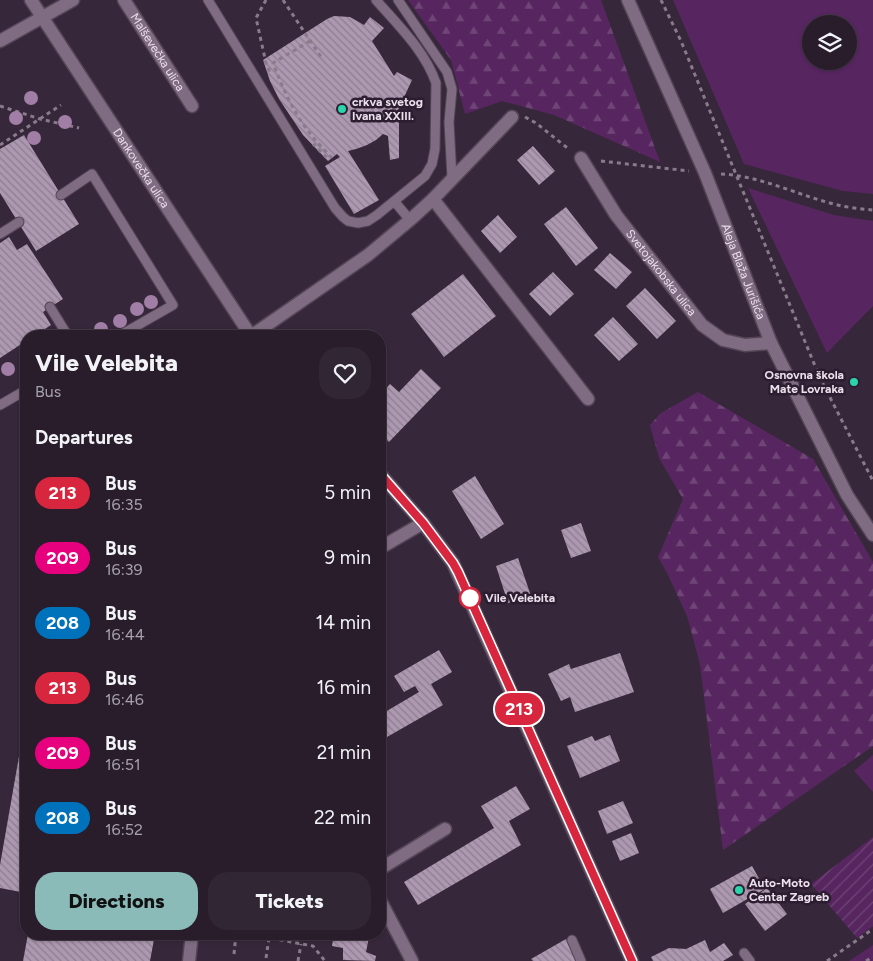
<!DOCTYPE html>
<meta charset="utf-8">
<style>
body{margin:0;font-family:Figtree,sans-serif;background:#312634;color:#f1f3f6;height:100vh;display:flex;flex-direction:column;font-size:19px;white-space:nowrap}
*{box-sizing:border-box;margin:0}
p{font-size:16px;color:#a5a2a9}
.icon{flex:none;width:28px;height:28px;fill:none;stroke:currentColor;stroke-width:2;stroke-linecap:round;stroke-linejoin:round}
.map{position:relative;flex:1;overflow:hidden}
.details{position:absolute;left:20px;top:330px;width:366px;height:610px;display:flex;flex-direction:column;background:#291d2c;border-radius:20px;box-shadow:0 1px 4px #0004,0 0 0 1px #453b48}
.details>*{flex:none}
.badge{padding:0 10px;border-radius:16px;font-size:18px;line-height:32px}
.controls{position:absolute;left:802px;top:15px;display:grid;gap:10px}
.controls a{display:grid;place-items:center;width:55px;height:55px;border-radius:50%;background:#291d2c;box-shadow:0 1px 4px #0004,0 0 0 1px #453b48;font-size:25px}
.map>.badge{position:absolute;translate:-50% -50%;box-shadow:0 0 0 2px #fff}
h2{padding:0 15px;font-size:19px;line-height:45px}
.round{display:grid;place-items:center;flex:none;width:52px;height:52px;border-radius:20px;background:#312634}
.summary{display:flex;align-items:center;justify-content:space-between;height:85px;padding:0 15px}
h1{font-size:24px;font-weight:800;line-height:38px}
.primary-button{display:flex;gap:10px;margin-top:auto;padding:10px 15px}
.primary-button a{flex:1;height:58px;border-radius:20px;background:#8bbbb9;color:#111;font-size:20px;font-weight:800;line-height:58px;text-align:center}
.primary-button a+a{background:#312634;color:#f1f3f6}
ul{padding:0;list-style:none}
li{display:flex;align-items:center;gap:15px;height:65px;padding:0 15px}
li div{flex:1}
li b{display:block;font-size:19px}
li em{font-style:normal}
li .badge{min-width:55px;font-weight:700;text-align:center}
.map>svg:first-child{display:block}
.grass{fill:#572660;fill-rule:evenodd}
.forest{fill:url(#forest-firs)}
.garden{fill:url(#garden-furrows)}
.building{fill:url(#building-back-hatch)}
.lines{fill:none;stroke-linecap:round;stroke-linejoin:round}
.service-casing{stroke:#544556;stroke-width:11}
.minor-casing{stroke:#544556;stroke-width:15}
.secondary-casing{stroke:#544556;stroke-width:15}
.path{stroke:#897b8b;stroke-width:3;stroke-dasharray:4 4;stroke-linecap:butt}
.service{stroke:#7f6c82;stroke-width:9}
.minor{stroke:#7f6c82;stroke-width:12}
.secondary{stroke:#7f6c82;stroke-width:12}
.tree{fill:#a07ea5}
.line-casing{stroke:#fff;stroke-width:11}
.line{stroke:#d7263d;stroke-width:8}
.poi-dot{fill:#2ad5ac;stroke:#2d1d30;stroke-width:2}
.stop-dot{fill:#fff;stroke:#d7263d;stroke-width:2.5}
.labels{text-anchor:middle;stroke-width:5;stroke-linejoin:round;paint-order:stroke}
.street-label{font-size:12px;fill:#ebe0ec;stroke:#2d1d30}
.poi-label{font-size:12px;font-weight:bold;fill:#ebe0ec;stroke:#2d1d30;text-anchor:start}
.stop-label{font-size:12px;font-weight:bold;fill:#ebe0ec;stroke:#2d1d30;text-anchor:start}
</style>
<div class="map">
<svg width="873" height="961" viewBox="0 0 873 961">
<defs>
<pattern id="forest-firs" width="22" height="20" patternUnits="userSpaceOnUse" patternTransform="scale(1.25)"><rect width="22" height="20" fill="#572660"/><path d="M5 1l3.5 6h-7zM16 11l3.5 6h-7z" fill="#6f4577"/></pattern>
<pattern id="garden-furrows" width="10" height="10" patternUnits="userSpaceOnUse" patternTransform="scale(1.25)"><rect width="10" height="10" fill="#572660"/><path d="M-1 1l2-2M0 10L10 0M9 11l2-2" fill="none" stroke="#6f4577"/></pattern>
<pattern id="building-back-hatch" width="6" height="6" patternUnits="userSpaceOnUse" patternTransform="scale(1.25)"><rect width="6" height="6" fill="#ac98b0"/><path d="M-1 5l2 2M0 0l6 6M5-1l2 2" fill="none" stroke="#8d7e90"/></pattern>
</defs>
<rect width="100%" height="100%" fill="#37273a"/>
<path class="grass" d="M 673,0 L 873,0 L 873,194 L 843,191 L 744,164 ZM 811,24 L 849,24 L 849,61 L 811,61 Z
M 748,188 L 834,215 L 873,221 L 873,306 L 827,353 Z
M 873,755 L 873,792 L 854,771 Z
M 873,945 L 873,961 L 849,961 Z"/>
<path class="forest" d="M 408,0 L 601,0 L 660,162 L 554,115 L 502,101 L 465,114 L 451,60 Z
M 698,392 L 813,459 L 873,562 L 873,746 L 723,850 L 700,664 L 687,616 L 668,575 L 658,557 L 683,499 L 659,458 L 650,425 L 661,413 Z"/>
<path class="garden" d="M 873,837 L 873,926 L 857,938 L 811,884 Z"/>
<path class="building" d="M 334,16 L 350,17 L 364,25 L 370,17 L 384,28 L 372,41 L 394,76 L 397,72 L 412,80 L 394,119 L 399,121 L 399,158 L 390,160 L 388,136 L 383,134 L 376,140 L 367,145 L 356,149 L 348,151 L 379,200 L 354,214 L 325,166 L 340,157 L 337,154 L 328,161 L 303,135 L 279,99 L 270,81 L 263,60 L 327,19 Z
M 24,135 L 79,224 L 36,251 L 0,193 L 0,149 Z
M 533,146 L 555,171 L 539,185 L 517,160 Z
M 566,207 L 598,248 L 576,266 L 544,224 Z
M 498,215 L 517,237 L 500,253 L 481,231 Z
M 9,237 L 17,250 L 27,244 L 63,299 L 43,312 L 51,325 L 34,336 L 26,336 L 26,341 L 0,358 L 0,243 Z
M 610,253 L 632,272 L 616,289 L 594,270 Z
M 553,272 L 574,294 L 550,316 L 529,294 Z
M 463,274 L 496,316 L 444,357 L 411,314 Z
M 645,288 L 676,321 L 657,339 L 626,306 Z
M 613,317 L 638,344 L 619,361 L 594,335 Z
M 421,369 L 441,388 L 389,442 L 380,434 L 380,395 L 390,384 L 399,392 Z
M 475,476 L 504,524 L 481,539 L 452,491 Z
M 581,523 L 591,551 L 571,558 L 561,530 Z
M 518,558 L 531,596 L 508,603 L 496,566 Z
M 439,650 L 452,672 L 431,684 L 443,705 L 380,741 L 380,715 L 419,692 L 415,686 L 404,692 L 394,676 Z
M 620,653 L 634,692 L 575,712 L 570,697 L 561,701 L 548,674 L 569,664 L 571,669 Z
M 25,722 L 26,722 L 26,893 L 0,888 L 0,865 Z
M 610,735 L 620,761 L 580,778 L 567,746 L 592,736 L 595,741 Z
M 516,786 L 530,809 L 509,821 L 521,845 L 418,905 L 404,882 L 494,828 L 481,806 Z
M 623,801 L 633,823 L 607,834 L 598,811 Z
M 631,833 L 639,853 L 620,861 L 612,841 Z
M 752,866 L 765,889 L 723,913 L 710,889 Z
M 767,888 L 787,914 L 765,931 L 745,904 Z
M 28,934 L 155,934 L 150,961 L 23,961 Z
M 334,934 L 358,934 L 369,937 L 366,952 L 376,956 L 375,961 L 343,960 L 343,948 L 332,946 Z
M 566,939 L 579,961 L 533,961 L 531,959 Z
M 705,940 L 710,952 L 724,943 L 733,955 L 723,961 L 653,961 L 651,957 L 669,948 L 686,949 Z"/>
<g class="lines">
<g class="service-casing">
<path id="service" d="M 208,0 L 335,208 L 343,217 L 348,221 L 358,223 L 368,221 L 377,215 L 425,176 L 432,164 L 435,149 L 436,83 C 425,51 398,25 376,0
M 398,0 L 447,72 L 452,89 L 449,122 L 452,178
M 61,195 L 92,174 L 173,305 L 119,336
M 394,201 L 410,220
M 0,234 L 19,222
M 50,307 L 68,336
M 0,405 L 26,390
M 572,940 L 581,961
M 744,953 L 750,961"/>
</g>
<g class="minor-casing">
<g id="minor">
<path id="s1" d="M 124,0 L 192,106"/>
<path id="s2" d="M 628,0 L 705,173 L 771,343 L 847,495 L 873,535"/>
<path d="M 0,41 L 73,0"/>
<path id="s3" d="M 581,158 L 616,215 L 702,325 L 723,340 L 745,345 L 771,343"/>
<path d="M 433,199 L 588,399"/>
<path d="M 251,336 L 368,255 L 410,220 L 433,199 L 512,117"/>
<path d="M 380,548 L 423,523"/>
<path d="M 380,869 L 445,829"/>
<path d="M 380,900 L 412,961"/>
<path d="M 189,961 L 192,934"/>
</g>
</g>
<g class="secondary-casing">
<g id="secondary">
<path id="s4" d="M 31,0 L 251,336"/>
<path d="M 380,474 L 423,523 L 453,563 L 457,572 L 632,961"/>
</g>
</g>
<path class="path" d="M 266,0 L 256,18 L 266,63 L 271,75
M 283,0 L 323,60
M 661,0 L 681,41 L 820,378 L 873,481
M 310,41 L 273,63 C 283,89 294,114 312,136 C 318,144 325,150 331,157 L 328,159 L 313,144
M 0,106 L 40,119 L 79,128
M 525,117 L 536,123 L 570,150
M 0,145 L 61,105
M 601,161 L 689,171
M 721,174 C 763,176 801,197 842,206 C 852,208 863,209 873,210
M 197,336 L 213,333
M 248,934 L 313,946 L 325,961
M 234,954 L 236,934
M 266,958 L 269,938
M 298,961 L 301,944
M 827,961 L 873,929
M 866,961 L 873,957"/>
<use href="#service" class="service"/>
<use href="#minor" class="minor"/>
<use href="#secondary" class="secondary"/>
</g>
<g class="tree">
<circle cx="31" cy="98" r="7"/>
<circle cx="16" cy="118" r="7"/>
<circle cx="65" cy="122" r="7"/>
<circle cx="34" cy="138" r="7"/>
<circle cx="151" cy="302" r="7"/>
<circle cx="137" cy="309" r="7"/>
<circle cx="120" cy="321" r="7"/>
<circle cx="101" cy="329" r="7"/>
<circle cx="8" cy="369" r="7"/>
</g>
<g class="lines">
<g class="line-casing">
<path id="line" d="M 380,474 L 423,523 L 453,563 L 458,572 L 632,961"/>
</g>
<use href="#line" class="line"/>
</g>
<g class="poi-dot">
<circle cx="342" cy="109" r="5"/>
<circle cx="854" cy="382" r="5"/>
<circle cx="739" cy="890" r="5"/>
</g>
<circle class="stop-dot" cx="470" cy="598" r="10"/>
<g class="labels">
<g class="street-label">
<text dy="4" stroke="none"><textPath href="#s1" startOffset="62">Malševečka ulica</textPath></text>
<text dy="4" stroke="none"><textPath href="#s4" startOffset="201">Dankovečka ulica</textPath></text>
<text dy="4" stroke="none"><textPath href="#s2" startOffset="295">Aleja Blaža Jurišića</textPath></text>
<text dy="4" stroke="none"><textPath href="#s3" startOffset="140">Svetojakobska ulica</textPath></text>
</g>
<g class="poi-label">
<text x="352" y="106">crkva svetog<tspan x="352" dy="14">Ivana XXIII.</tspan></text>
<text x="844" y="379" text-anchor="end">Osnovna škola<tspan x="844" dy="14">Mate Lovraka</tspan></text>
<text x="749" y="887">Auto-Moto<tspan x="749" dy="14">Centar Zagreb</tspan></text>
</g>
<g class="stop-label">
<text x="485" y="602">Vile Velebita</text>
</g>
</g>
</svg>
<div class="controls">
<a><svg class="icon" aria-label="layers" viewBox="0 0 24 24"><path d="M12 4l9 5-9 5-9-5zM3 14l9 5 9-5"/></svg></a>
</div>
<b class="badge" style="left:519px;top:709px;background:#d7263d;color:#fff">213</b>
<section class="details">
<div class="summary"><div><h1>Vile Velebita</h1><p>Bus</p></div><a class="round"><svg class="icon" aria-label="heart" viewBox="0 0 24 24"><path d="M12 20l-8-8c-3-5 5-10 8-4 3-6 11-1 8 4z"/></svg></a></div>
<h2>Departures</h2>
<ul>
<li><span class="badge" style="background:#d7263d;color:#fff">213</span><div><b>Bus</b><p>16:35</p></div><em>5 min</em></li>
<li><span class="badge" style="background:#e6007e;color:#fff">209</span><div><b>Bus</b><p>16:39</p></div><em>9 min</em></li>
<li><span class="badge" style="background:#0072bc;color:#fff">208</span><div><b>Bus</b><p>16:44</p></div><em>14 min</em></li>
<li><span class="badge" style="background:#d7263d;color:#fff">213</span><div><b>Bus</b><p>16:46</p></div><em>16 min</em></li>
<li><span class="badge" style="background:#e6007e;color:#fff">209</span><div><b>Bus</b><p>16:51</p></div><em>21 min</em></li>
<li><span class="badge" style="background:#0072bc;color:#fff">208</span><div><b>Bus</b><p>16:52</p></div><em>22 min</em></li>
</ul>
<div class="primary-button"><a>Directions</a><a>Tickets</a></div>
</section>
</div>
